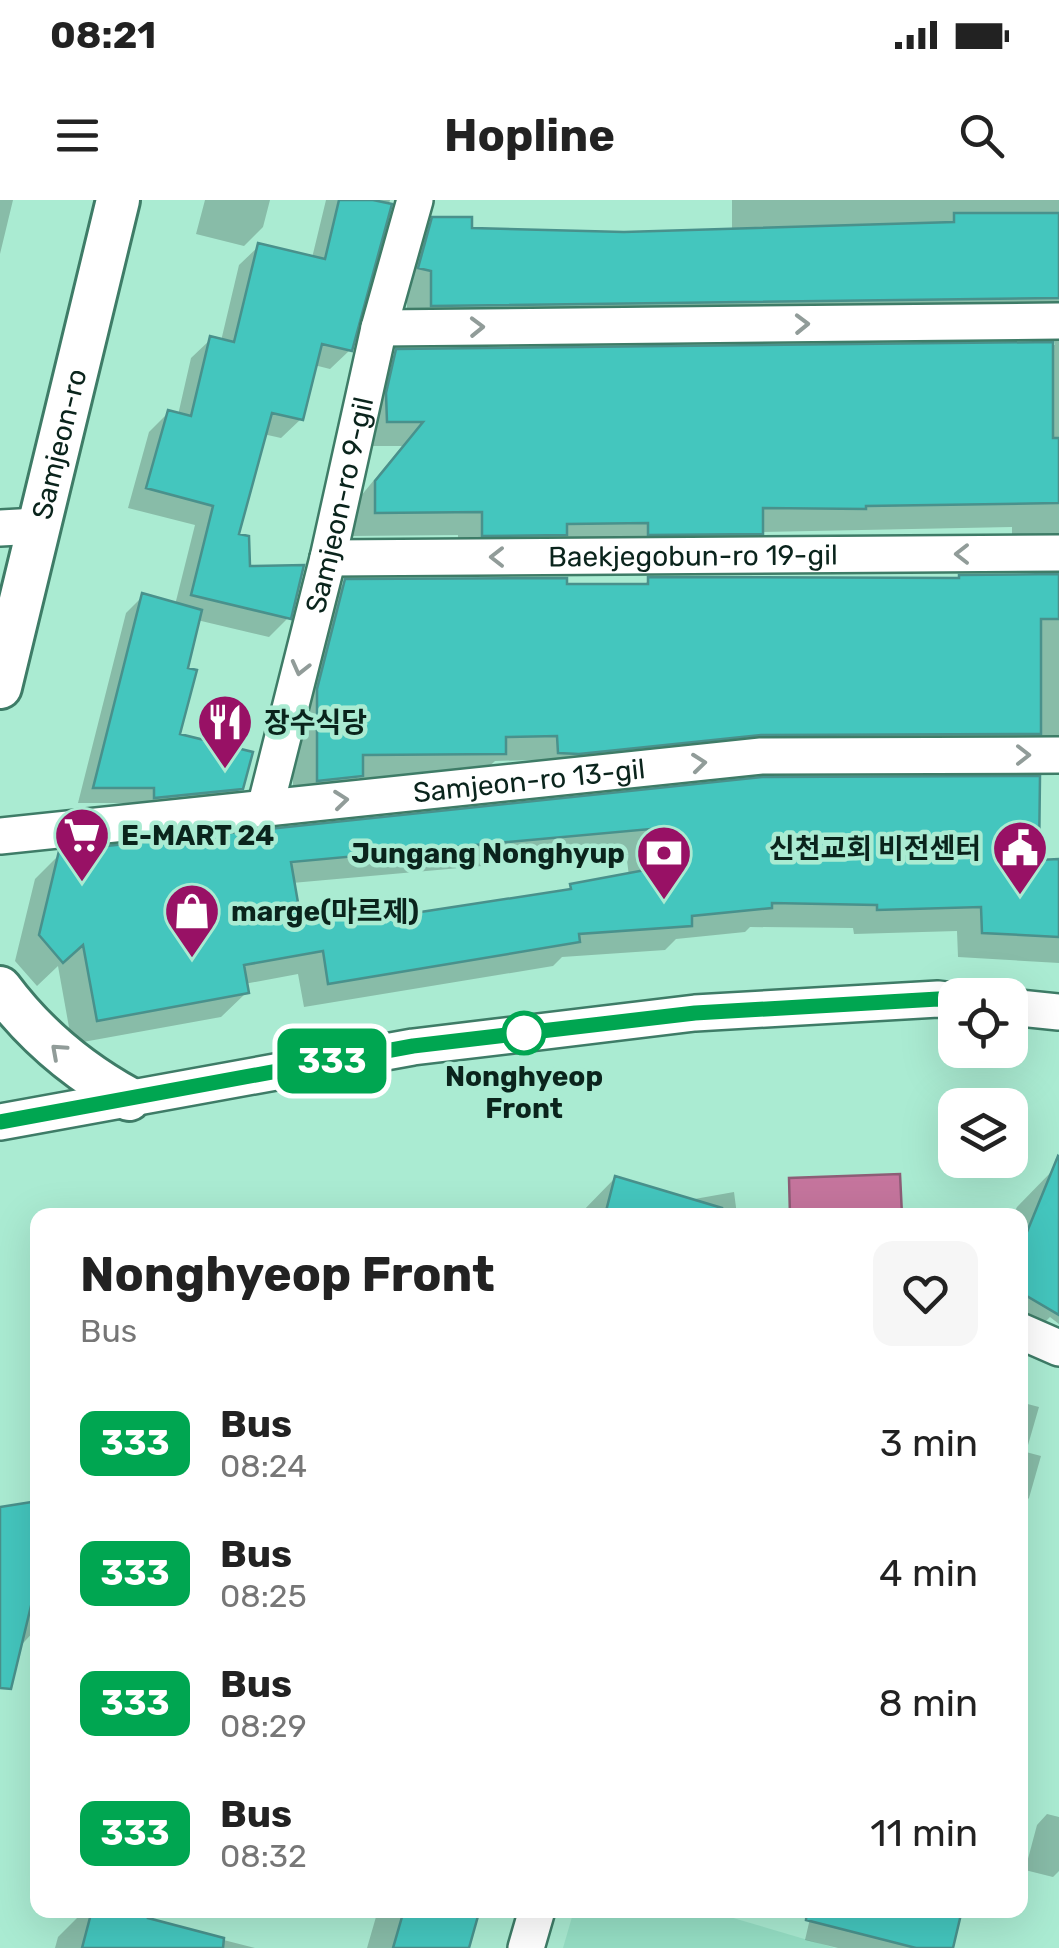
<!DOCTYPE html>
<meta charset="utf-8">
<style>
body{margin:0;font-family:Rubik,"Noto Sans KR",sans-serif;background:#f6f6f6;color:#222;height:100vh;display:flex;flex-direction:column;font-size:38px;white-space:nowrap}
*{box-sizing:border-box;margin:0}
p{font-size:32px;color:#767676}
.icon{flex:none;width:55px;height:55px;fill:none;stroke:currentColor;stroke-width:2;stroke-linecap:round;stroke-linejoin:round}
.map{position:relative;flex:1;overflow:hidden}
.drawer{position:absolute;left:30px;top:1008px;width:998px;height:710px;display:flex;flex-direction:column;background:#fff;border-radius:20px;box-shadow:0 10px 40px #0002}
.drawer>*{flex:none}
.badge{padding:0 20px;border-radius:15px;font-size:35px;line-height:65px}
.buttons{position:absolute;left:938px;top:778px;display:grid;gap:20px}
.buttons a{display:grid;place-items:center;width:90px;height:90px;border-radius:20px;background:#fff;box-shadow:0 10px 40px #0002;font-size:50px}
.map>.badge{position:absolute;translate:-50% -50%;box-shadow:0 0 0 5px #fff}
.round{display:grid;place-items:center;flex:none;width:105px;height:105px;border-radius:20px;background:#f6f6f6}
.summary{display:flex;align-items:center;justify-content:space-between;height:170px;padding:0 50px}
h1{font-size:48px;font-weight:700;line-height:75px}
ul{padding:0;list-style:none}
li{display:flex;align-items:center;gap:30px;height:130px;padding:0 50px}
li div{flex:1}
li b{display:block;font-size:38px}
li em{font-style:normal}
li .badge{min-width:110px;font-weight:700;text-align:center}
.status{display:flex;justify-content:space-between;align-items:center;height:70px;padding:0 50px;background:#fff;direction:ltr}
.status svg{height:28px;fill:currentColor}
header{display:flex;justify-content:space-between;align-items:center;height:130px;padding:0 50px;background:#fff;font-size:45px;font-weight:700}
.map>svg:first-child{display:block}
.built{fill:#96dfc5}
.water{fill:#c5759d;stroke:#8d5d76;stroke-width:2.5}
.shadow{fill:#0003;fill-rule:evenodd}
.building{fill:#44c6be;stroke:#49918c;stroke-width:2.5;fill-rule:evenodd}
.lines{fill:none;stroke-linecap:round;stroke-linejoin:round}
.minor-casing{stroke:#3e7c67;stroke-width:40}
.major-casing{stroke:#3e7c67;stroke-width:48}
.minor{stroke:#fff;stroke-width:35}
.major{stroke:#fff;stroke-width:42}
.oneway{stroke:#919c99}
.line-casing{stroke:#fff;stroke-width:22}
.line{stroke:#00a651;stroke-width:15}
.stop-dot{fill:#fff;stroke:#00a651;stroke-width:5}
.labels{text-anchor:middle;stroke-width:9;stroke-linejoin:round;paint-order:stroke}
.street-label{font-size:28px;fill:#0a241c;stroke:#aaebd2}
.poi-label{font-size:28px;font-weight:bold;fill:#0a241c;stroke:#aaebd2;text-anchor:start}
.stop-label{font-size:28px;font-weight:bold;fill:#0a241c;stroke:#aaebd2}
</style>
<div class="status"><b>08:21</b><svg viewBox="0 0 49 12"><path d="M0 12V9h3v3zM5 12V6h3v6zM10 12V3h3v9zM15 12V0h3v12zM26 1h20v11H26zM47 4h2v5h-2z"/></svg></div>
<header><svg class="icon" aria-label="menu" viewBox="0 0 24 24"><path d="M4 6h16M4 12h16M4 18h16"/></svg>Hopline<svg class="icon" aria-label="search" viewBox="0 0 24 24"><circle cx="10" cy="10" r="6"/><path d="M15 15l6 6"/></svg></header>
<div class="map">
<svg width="1059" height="1748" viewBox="0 0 1059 1748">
<rect width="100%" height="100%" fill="#aaebd2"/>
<path class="built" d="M 574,1710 L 706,1710 L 835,1748 L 563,1748 Z"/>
<path class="water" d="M 900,974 L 902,1015 L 790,1015 L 789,978 Z"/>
<path class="shadow" d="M 0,0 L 13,0 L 0,54 Z
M 205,0 L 270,0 L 263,27 L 244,46 L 196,34 Z
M 326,0 L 390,0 L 350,150 L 330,169 L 314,165 L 301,219 L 281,238 L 263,234 L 236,335 L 247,368 L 288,418 L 269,437 L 197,420 L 185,469 L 177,536 L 241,588 L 224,604 L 139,613 L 138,603 L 78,603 L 126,413 L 143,396 L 175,405 L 195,325 L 128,308 L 149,232 L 168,213 L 178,215 L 191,158 L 211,139 L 221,141 L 239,65 L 259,46 L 312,58 Z
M 732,0 L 1059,0 L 1059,547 L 534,577 L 532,560 L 495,561 L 478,577 L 358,578 L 336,600 L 293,605 L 293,516 L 321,407 L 346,382 L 643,386 L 649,380 L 957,381 L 1055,377 L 1053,366 L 1012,356 L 1012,327 L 761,332 L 735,358 L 458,360 L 458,335 L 351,336 L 351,308 L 402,246 L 363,246 L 372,177 L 397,152 L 1055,145 L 1053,134 L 407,130 L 407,95 L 395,92 L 408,45 L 433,20 L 470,31 L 515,34 L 732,33 Z
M 762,580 L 1037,662 L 1059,662 L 1059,763 L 958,757 L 957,731 L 854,734 L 853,728 L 750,727 L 745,732 L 676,739 L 665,750 L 562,757 L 553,766 L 304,807 L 298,774 L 244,784 L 246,793 L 221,817 L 72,844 L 58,766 L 37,786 L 15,761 L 35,679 L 60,654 ZM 626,653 L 629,676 L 572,686 L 565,692 L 360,724 L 299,723 L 292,683 Z
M 1055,968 L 1059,970 L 1059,1124 L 1050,1117 L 1020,1147 L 1020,1015 L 1013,1015 L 1017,1007 Z
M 615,978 L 689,1000 L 734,992 L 737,1015 L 579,1015 Z
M 1020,1202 L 1039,1207 L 1026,1252 L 1041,1256 L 1029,1298 L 1020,1307 Z
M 38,1303 L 38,1427 L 0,1468 L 0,1309 Z
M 1047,1614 L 1059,1617 L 1059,1671 L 1053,1677 L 1025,1670 L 1037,1625 Z
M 85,1710 L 142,1710 L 145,1720 L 255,1748 L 55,1748 L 58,1737 Z
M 378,1710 L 466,1710 L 466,1748 L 367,1748 Z
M 812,1710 L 951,1710 L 950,1748 L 838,1748 L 805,1740 Z"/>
<path class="building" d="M 339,0 L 373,0 L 392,4 L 352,151 L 322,144 L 303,220 L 272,213 L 239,334 L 249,336 L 250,366 L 304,365 L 291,419 L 191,395 L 213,306 L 146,288 L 168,210 L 191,216 L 210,136 L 234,142 L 258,43 L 325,59 Z
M 954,13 L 1059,13 L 1059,98 L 431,106 L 431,71 L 418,68 L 432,17 L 472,17 L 472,28 L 624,32 L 954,22 Z
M 1053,142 L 1053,238 L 1059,238 L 1059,303 L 866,306 L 866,309 L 763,308 L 763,334 L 648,335 L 648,323 L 567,324 L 567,335 L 482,336 L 482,312 L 375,313 L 375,281 L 423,222 L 387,222 L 386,193 L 396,149 Z
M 1059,374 L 1059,419 L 1041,419 L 1041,534 L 761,535 L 579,554 L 558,553 L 557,536 L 506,537 L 506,554 L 363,555 L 363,576 L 317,581 L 317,489 L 345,379 L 567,378 L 567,384 L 648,384 L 648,377 L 959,378 L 959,375 Z
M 142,393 L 202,410 L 188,468 L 197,470 L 180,534 L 253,552 L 243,589 L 154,598 L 154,588 L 93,588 Z
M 1040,576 L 1039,660 L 1059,659 L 1059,737 L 982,733 L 981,707 L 877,710 L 877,705 L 772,703 L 772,708 L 692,716 L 692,726 L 579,734 L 580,742 L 328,784 L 323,751 L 244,765 L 249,793 L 97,821 L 83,745 L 63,763 L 39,735 L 59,651 L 762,577 ZM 650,629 L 656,668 L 570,684 L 571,689 L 362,721 L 360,710 L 301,720 L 291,662 Z
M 1058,956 L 1059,957 L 1059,1115 L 1020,1092 L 1020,1049 Z
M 615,976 L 722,1008 L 721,1015 L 605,1015 Z
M 38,1301 L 38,1407 L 31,1406 L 11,1489 L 0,1488 L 0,1307 Z
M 92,1710 L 150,1710 L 148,1718 L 224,1738 L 223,1748 L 82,1748 Z
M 404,1710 L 457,1710 L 478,1716 L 469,1748 L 393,1748 Z
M 807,1710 L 962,1710 L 953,1748 L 916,1748 L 806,1720 Z"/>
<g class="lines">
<g class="minor-casing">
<g id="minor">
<path d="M 379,128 L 1059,121"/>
<path d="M 0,328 L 38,326"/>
<path id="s1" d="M 328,358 L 1059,353"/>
<path id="s2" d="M 265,608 L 328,358 L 379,128 L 415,0"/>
<path id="s3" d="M 0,636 L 761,556 L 1059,555"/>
<path d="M 1010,807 L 1059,812"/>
<path d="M 0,922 L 413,847 L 695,813 L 938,799 L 955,801"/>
<path d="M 1020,1131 L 1059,1148"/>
<path d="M 526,1748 L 537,1710"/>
</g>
</g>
<g class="major-casing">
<g id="major">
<path id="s4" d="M 0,487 L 118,0"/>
<path d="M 0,788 C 35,835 78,871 129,899"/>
</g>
</g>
<use href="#minor" class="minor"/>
<use href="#major" class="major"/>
</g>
<defs><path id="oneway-chevron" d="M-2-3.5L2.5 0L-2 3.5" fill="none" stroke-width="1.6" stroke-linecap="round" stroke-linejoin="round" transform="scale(2.5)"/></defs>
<g class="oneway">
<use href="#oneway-chevron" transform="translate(802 124) rotate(-1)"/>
<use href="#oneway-chevron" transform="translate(477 127) rotate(-1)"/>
<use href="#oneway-chevron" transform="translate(962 354) rotate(180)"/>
<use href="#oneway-chevron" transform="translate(497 357) rotate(180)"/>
<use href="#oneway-chevron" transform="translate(300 468) rotate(104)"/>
<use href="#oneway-chevron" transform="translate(1023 555)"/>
<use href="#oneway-chevron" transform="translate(699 563) rotate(-6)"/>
<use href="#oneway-chevron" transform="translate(341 600) rotate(-6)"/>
<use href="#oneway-chevron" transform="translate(58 851) rotate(-138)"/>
</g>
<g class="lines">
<g class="line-casing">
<path id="line" d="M 0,922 L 413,846 L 695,813 L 938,799 L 955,801"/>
</g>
<use href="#line" class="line"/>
</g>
<defs>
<g id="restaurant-pin" transform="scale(2.875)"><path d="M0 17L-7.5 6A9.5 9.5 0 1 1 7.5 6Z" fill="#981165" stroke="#aaebd2"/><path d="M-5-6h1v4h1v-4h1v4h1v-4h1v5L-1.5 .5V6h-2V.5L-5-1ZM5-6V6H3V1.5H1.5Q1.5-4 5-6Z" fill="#fff"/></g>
<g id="supermarket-pin" transform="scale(2.875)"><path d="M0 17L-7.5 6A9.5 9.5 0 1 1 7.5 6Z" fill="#981165" stroke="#aaebd2"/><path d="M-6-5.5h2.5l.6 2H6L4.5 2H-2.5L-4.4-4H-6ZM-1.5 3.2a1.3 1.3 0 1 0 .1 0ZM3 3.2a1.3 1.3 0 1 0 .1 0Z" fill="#fff"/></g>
<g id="civic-pin" transform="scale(2.875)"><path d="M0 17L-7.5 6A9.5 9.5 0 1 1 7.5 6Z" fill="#981165" stroke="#aaebd2"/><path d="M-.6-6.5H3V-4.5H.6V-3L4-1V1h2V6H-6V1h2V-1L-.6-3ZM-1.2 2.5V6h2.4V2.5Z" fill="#fff"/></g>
<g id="bank-pin" transform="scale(2.875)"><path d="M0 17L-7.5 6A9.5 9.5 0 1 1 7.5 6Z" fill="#981165" stroke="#aaebd2"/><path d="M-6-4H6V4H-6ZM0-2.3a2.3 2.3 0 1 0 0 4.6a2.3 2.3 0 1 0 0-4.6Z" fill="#fff"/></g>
<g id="shop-pin" transform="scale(2.875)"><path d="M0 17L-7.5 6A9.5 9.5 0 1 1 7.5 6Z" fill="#981165" stroke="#aaebd2"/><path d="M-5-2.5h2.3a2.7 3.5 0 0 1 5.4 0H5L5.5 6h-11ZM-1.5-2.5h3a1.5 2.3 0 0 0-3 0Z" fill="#fff"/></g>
</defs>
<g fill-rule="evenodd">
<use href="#restaurant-pin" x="225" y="522"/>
<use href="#supermarket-pin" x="82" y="635"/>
<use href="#civic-pin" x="1020" y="648"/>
<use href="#bank-pin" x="664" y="653"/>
<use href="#shop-pin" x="192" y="711"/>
</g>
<circle class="stop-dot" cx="524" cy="833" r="20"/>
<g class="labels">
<g class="street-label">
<text dy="10" stroke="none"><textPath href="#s4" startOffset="250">Samjeon-ro</textPath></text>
<text dy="10" stroke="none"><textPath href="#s2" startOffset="312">Samjeon-ro 9-gil</textPath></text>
<text dy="10" stroke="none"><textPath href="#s1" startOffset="365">Baekjegobun-ro 19-gil</textPath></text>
<text dy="10" stroke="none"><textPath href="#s3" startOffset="532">Samjeon-ro 13-gil</textPath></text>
</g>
<g class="poi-label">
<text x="264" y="532">장수식당</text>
<text x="121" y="645">E-MART 24</text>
<text x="981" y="658" text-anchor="end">신천교회 비전센터</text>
<text x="625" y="663" text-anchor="end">Jungang Nonghyup</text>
<text x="231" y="721">marge(마르제)</text>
</g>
<g class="stop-label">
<text x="524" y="886">Nonghyeop<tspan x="524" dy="32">Front</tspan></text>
</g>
</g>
</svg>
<div class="buttons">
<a><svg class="icon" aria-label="locate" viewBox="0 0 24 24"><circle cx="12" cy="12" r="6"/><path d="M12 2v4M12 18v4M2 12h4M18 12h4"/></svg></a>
<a><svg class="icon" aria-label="layers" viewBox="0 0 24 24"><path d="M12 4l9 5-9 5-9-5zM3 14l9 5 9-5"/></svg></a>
</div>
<b class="badge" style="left:332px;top:861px;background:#00a651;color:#fff">333</b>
<section class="drawer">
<div class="summary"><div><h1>Nonghyeop Front</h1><p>Bus</p></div><a class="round"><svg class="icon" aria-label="heart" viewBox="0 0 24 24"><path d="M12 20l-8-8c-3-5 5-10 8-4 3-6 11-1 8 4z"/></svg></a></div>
<ul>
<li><span class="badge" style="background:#00a651;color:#fff">333</span><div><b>Bus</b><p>08:24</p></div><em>3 min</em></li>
<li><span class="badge" style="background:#00a651;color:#fff">333</span><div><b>Bus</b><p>08:25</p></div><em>4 min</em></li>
<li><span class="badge" style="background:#00a651;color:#fff">333</span><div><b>Bus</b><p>08:29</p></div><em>8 min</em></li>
<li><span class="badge" style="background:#00a651;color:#fff">333</span><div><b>Bus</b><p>08:32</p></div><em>11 min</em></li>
</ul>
</section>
</div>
